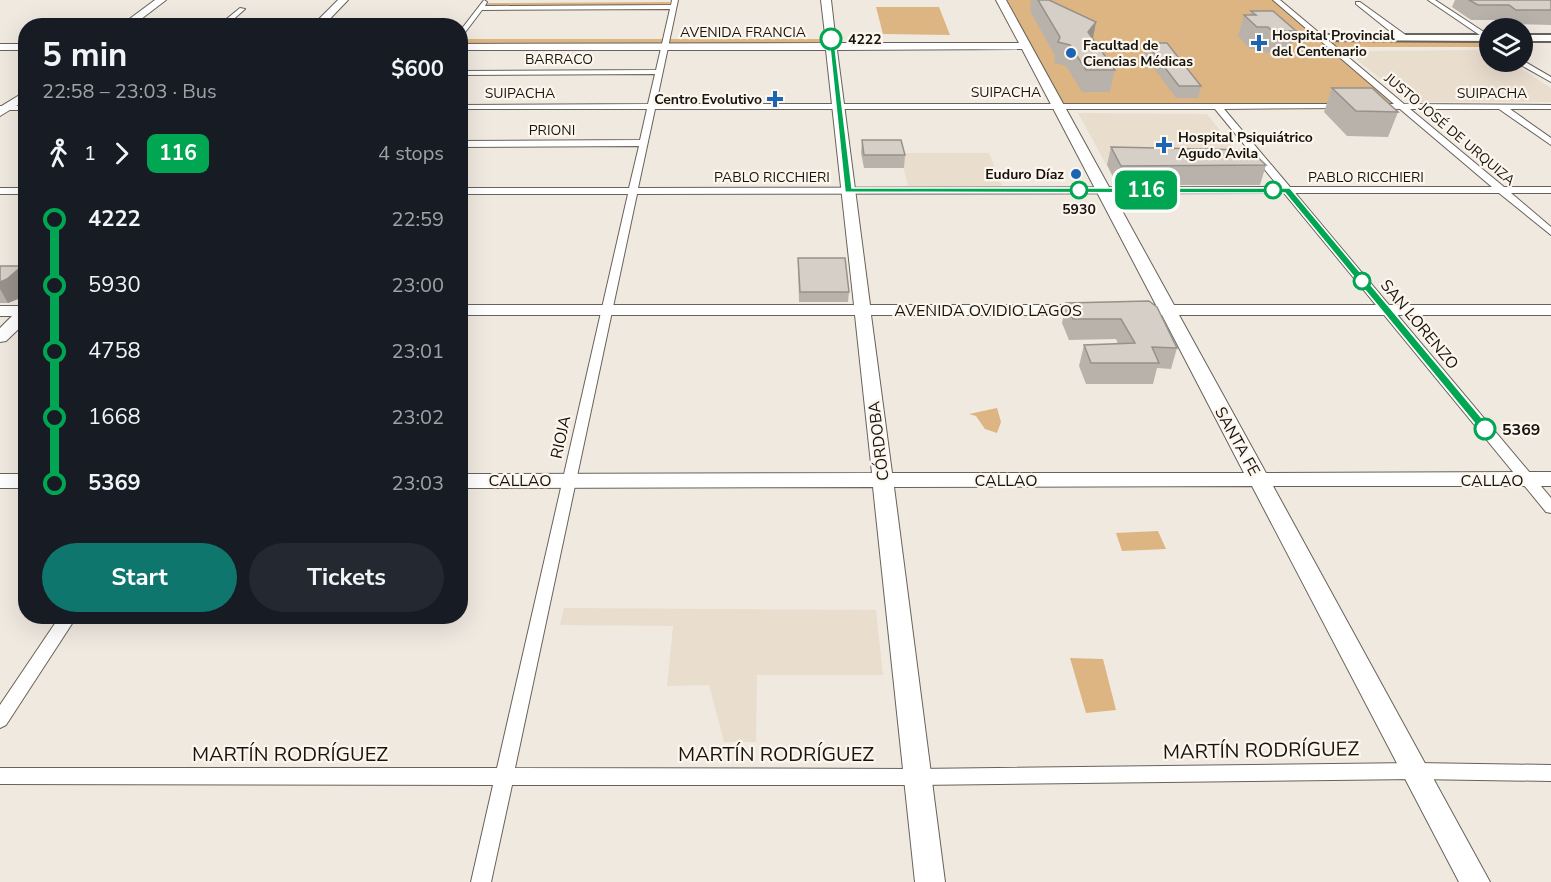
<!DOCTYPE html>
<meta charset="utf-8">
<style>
body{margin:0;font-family:"Nunito Sans",sans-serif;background:#242831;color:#f1f3f6;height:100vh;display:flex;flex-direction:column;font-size:22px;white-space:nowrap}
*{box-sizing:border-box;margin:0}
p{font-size:20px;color:#9ea1a6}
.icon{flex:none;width:33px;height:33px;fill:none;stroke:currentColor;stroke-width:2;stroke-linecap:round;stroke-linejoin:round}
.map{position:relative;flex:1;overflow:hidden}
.details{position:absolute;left:18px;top:18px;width:450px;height:606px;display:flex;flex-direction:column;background:#171b24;border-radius:24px;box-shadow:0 6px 24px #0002}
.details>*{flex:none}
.badge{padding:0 12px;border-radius:9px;font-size:21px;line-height:39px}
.controls{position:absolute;left:1479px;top:18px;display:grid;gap:12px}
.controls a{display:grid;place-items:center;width:54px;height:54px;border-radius:50%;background:#171b24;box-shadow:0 6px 24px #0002;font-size:30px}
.map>.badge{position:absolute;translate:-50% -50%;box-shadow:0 0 0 3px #fff}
.legs{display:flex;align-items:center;gap:9px;height:66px;padding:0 24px;font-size:20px}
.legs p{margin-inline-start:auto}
.overview{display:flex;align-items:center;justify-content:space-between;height:102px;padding:0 24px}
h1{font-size:33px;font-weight:700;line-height:45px}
.action{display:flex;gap:12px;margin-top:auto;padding:12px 24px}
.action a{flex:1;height:69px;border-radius:36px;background:#0f766e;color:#fff;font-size:24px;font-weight:700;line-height:69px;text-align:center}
.action a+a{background:#242831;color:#f1f3f6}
ul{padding:0 24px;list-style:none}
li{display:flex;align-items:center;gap:21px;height:66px;font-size:22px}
li i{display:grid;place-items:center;width:9px;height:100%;margin:0 8px;background:currentColor}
li i::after{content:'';width:15px;height:15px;margin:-8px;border:4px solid;border-radius:50%;background:#171b24}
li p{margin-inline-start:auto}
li:first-child i{background:linear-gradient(#0000 50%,currentColor 0)}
li:last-child i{background:linear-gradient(currentColor 50%,#0000 0)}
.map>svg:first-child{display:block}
.built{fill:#e9ddce}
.green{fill:#ddb582}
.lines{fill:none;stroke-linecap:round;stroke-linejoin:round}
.minor-casing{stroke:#68625a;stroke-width:2}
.tertiary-casing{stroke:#68625a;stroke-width:4}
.secondary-casing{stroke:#68625a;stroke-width:2}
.minor{fill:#fff;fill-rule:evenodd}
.tertiary{fill:#fff;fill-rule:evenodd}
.secondary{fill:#fff;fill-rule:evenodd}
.wall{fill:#b8b2ab}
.shaded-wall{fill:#96918b}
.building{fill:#d6cfc7;stroke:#96918b;stroke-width:1.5}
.line-1{fill:#00a651;stroke:#fff;stroke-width:1.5}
.stop-1-dot{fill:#fff;stroke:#00a651;stroke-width:3}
.poi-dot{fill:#1b65b4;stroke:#fdf6ed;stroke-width:2}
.labels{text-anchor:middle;stroke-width:4.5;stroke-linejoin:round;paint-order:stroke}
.far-street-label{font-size:14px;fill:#161411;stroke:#fdf6ed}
.far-poi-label{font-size:14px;font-weight:bold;fill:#161411;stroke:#fdf6ed;text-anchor:start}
.far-stop-label{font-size:14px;font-weight:bold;fill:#161411;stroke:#fdf6ed;text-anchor:start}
.street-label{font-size:16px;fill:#161411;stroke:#fdf6ed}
.stop-label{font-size:16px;font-weight:bold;fill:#161411;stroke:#fdf6ed;text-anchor:start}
.near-street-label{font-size:20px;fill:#161411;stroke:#fdf6ed}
</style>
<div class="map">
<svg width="1551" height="882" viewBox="0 0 1551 882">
<rect width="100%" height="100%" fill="#f0e9e0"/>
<path class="built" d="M 1488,50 L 1490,62 L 1511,62 L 1551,88 L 1551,102 L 1414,102 L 1406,99 L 1356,59 L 1370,51 Z
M 1078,113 L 1207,114 L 1248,166 L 1107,166 Z
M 900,153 L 989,153 L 1002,186 L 908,186 Z
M 564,608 L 876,610 L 883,675 L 757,675 L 756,742 L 724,742 L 709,685 L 667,686 L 673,626 L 560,625 Z"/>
<path class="green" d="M 1001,0 L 1276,0 L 1322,38 L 1489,38 L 1489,47 L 1333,47 L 1403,106 L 1056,106 Z
M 670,2 L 669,6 L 485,7 L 488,3 Z
M 876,7 L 939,7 L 950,35 L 883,34 Z
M 461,39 L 831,39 L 832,46 L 461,47 Z
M 997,408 L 1001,422 L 997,433 L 985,429 L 976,416 L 969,414 Z
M 1158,531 L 1166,549 L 1122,551 L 1116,533 Z
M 1070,658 L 1103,659 L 1116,710 L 1086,713 Z"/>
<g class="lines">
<g class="minor-casing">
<path id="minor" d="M 484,0 L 487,2 L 485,6 L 671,5 L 672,0 L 678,0 L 656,104 L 1346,104 L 1347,106 L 1343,108 L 1224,109 L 1290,187 L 1492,187 L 1400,109 L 1372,108 L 1371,106 L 1375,104 L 1394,104 L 1273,0 L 1280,0 L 1404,104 L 1551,105 L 1551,109 L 1510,109 L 1551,138 L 1551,145 L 1499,109 L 1410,109 L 1504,187 L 1551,187 L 1551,193 L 1511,193 L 1551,227 L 1551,235 L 1499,193 L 1295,193 L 1551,498 L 1551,513 L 1546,512 L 1284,193 L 637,194 L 515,768 L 917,769 L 1415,763 L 1551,765 L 1551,781 L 1415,779 L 917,785 L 512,785 L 491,882 L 471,882 L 493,785 L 0,784 L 0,768 L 497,768 L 628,194 L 460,194 L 460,188 L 629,188 L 639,146 L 460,147 L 460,141 L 640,140 L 647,109 L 460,109 L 460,105 L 648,104 L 655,74 L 460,75 L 460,71 L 656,70 L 670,9 L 482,10 L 460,39 L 460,31 ZM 655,109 L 1215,109 L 1279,187 L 638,188 Z
M 1428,0 L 1435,0 L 1490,36 L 1490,42 Z
M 1356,2 L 1360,2 L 1407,36 L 1407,40 L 1401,40 L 1356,4 Z
M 240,8 L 245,9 L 226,26 L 218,26 Z
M 1522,60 L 1551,77 L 1551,82 L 1519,64 L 1519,62 Z
M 0,106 L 26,106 L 26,110 L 0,110 Z
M 0,188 L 26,188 L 26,194 L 0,194 Z
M 60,616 L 77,616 L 6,725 L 0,728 L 0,705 Z"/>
</g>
<g class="tertiary-casing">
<path id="tertiary" d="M 1322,35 L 1490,35 L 1490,41 L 1319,40 L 1319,36 Z
M 1522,35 L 1551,35 L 1551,41 L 1522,41 Z"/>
</g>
<g class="secondary-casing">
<path id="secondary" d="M 155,0 L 166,0 L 132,26 L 120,26 Z
M 338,0 L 348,0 L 323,26 L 312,26 Z
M 821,0 L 831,0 L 836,43 L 1019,43 L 996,0 L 1006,0 L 1174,305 L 1551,305 L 1551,315 L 1179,315 L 1266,473 L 1551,472 L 1551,486 L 1273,486 L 1490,882 L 1459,882 L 1252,486 L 894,487 L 945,882 L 915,882 L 873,487 L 460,488 L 460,474 L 872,473 L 855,315 L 460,315 L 460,305 L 854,305 L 826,50 L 460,50 L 460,44 L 826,43 ZM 1022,49 L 1156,305 L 1134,305 L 1126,310 L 1134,315 L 1162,315 L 1244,473 L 892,473 L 871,315 L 1089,315 L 1097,310 L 1089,305 L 870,305 L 837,50 Z
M 0,44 L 26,44 L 26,50 L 0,50 Z
M 26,91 L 26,100 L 0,116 L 0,107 Z
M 0,306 L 26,306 L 26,322 L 6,341 L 0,342 L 0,328 L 12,316 L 0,316 Z
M 0,474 L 26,474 L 26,488 L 0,488 Z"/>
</g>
<use href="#minor" class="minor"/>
<use href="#tertiary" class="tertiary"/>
<use href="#secondary" class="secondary"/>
</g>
<path class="wall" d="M 1031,0 L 1049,0 L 1096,22 L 1093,39 L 1115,70 L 1110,92 L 1082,92 L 1066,66 L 1054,63 L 1055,56 L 1030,11 Z
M 1455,0 L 1551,0 L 1551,25 L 1510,24 L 1502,20 L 1471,20 L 1452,7 Z
M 1251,11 L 1296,31 L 1288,53 L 1266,53 L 1261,49 L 1250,49 L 1238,36 L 1244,15 L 1250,15 Z
M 1146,43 L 1201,86 L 1198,98 L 1176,98 L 1144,55 Z
M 1332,88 L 1398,112 L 1388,137 L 1347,136 L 1324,112 Z
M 862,140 L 905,155 L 904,168 L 864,168 L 861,153 Z
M 1111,147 L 1266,165 L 1260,185 L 1117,185 L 1107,165 Z
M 798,258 L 849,292 L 848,302 L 799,302 Z
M 0,266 L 22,266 L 26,273 L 26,292 L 18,299 L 8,303 L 0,303 Z
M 1149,301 L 1177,348 L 1171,369 L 1157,368 L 1153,384 L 1086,384 L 1079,366 L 1084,345 L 1118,344 L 1116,339 L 1069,340 L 1062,323 L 1066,303 Z"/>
<path class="shaded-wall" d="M 1096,22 L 1092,43 L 1088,32 Z
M 22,266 L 26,273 L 26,292 L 18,299 L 8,303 L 0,289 L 0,282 Z"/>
<path class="building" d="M 1038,0 L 1049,0 L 1096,22 L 1088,32 L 1115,70 L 1086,70 L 1070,45 L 1058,42 L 1060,37 Z
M 1469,0 L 1551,0 L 1551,10 L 1516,10 L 1509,5 L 1478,5 Z
M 1251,11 L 1273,11 L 1296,31 L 1272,31 L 1268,27 L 1257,27 L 1244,15 L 1256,15 Z
M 1146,43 L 1167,43 L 1201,86 L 1179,86 Z
M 1332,88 L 1372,88 L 1398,112 L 1356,111 Z
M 862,140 L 901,140 L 905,155 L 864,155 Z
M 1111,147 L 1250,150 L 1266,165 L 1121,166 Z
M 798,258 L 845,258 L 849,292 L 800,292 Z
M 0,266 L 22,266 L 7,279 L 0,282 Z
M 1149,301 L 1157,307 L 1177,348 L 1152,347 L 1159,363 L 1091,363 L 1084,345 L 1135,343 L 1121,319 L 1073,319 L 1066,303 Z"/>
<path class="line-1" d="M 829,38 L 834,39 L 852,188 L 1290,188 L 1491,429 L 1481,431 L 1285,193 L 845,192 Z"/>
<g class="stop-1-dot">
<circle cx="831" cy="39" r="10"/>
<circle cx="1079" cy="190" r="8"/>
<circle cx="1273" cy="190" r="8"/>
<circle cx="1362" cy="281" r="8"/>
<circle cx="1485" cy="429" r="10"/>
</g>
<g class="poi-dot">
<path d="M1256 34h6v6h6v6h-6v6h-6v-6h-6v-6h6z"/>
<circle cx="1071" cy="53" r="6"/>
<path d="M772 90h6v6h6v6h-6v6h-6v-6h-6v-6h6z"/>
<path d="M1161 136h6v6h6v6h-6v6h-6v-6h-6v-6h6z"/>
<circle cx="1076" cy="174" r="6"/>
</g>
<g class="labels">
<g class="far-street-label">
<text x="743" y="37">AVENIDA FRANCIA</text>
<text x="559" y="64">BARRACO</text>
<text x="1006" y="97">SUIPACHA</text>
<text x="520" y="98">SUIPACHA</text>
<text x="1492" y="98">SUIPACHA</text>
<text transform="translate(1450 129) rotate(40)" y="5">JUSTO JOSÉ DE URQUIZA</text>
<text x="552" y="135">PRIONI</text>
<text x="772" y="182">PABLO RICCHIERI</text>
<text x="1366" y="182">PABLO RICCHIERI</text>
</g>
<g class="far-poi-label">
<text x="1272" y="40">Hospital Provincial<tspan x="1272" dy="16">del Centenario</tspan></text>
<text x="1083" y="50">Facultad de<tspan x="1083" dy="16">Ciencias Médicas</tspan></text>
<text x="762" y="104" text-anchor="end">Centro Evolutivo</text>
<text x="1178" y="142">Hospital Psiquiátrico<tspan x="1178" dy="16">Agudo Avila</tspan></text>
<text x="1064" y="179" text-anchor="end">Euduro Díaz</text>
</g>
<g class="far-stop-label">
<text x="848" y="44">4222</text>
<text x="1079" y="214" text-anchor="middle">5930</text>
</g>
<g class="street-label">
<text x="988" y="316">AVENIDA OVIDIO LAGOS</text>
<text transform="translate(1420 324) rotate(50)" y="6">SAN LORENZO</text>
<text transform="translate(560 437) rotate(-78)" y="6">RIOJA</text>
<text transform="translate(878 441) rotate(-97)" y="6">CÓRDOBA</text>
<text transform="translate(1238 441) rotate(61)" y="6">SANTA FE</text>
<text x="520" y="486">CALLAO</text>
<text x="1006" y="486">CALLAO</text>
<text x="1492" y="486">CALLAO</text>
</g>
<g class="stop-label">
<text x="1502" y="435">5369</text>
</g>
<g class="near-street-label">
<text transform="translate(1261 750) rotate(-1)" y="7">MARTÍN RODRÍGUEZ</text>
<text x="290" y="761">MARTÍN RODRÍGUEZ</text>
<text x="776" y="761">MARTÍN RODRÍGUEZ</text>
</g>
</g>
</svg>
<div class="controls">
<a><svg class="icon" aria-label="layers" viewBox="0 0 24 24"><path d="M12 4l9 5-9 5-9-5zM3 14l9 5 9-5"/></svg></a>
</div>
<b class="badge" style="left:1146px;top:190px;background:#00a651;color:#fff">116</b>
<section class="details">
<div class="overview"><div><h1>5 min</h1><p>22:58 – 23:03 · Bus</p></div><b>$600</b></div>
<div class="legs"><svg class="icon" aria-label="walk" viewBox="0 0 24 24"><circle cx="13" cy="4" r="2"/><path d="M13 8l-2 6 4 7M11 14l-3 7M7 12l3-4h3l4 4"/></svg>1<svg class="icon" aria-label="forward" viewBox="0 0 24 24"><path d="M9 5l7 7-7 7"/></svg><b class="badge" style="background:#00a651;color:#fff">116</b><p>4 stops</p></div>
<ul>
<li><i style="color:#00a651"></i><b>4222</b><p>22:59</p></li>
<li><i style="color:#00a651"></i><span>5930</span><p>23:00</p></li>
<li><i style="color:#00a651"></i><span>4758</span><p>23:01</p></li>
<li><i style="color:#00a651"></i><span>1668</span><p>23:02</p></li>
<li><i style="color:#00a651"></i><b>5369</b><p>23:03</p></li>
</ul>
<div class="action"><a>Start</a><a>Tickets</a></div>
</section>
</div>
